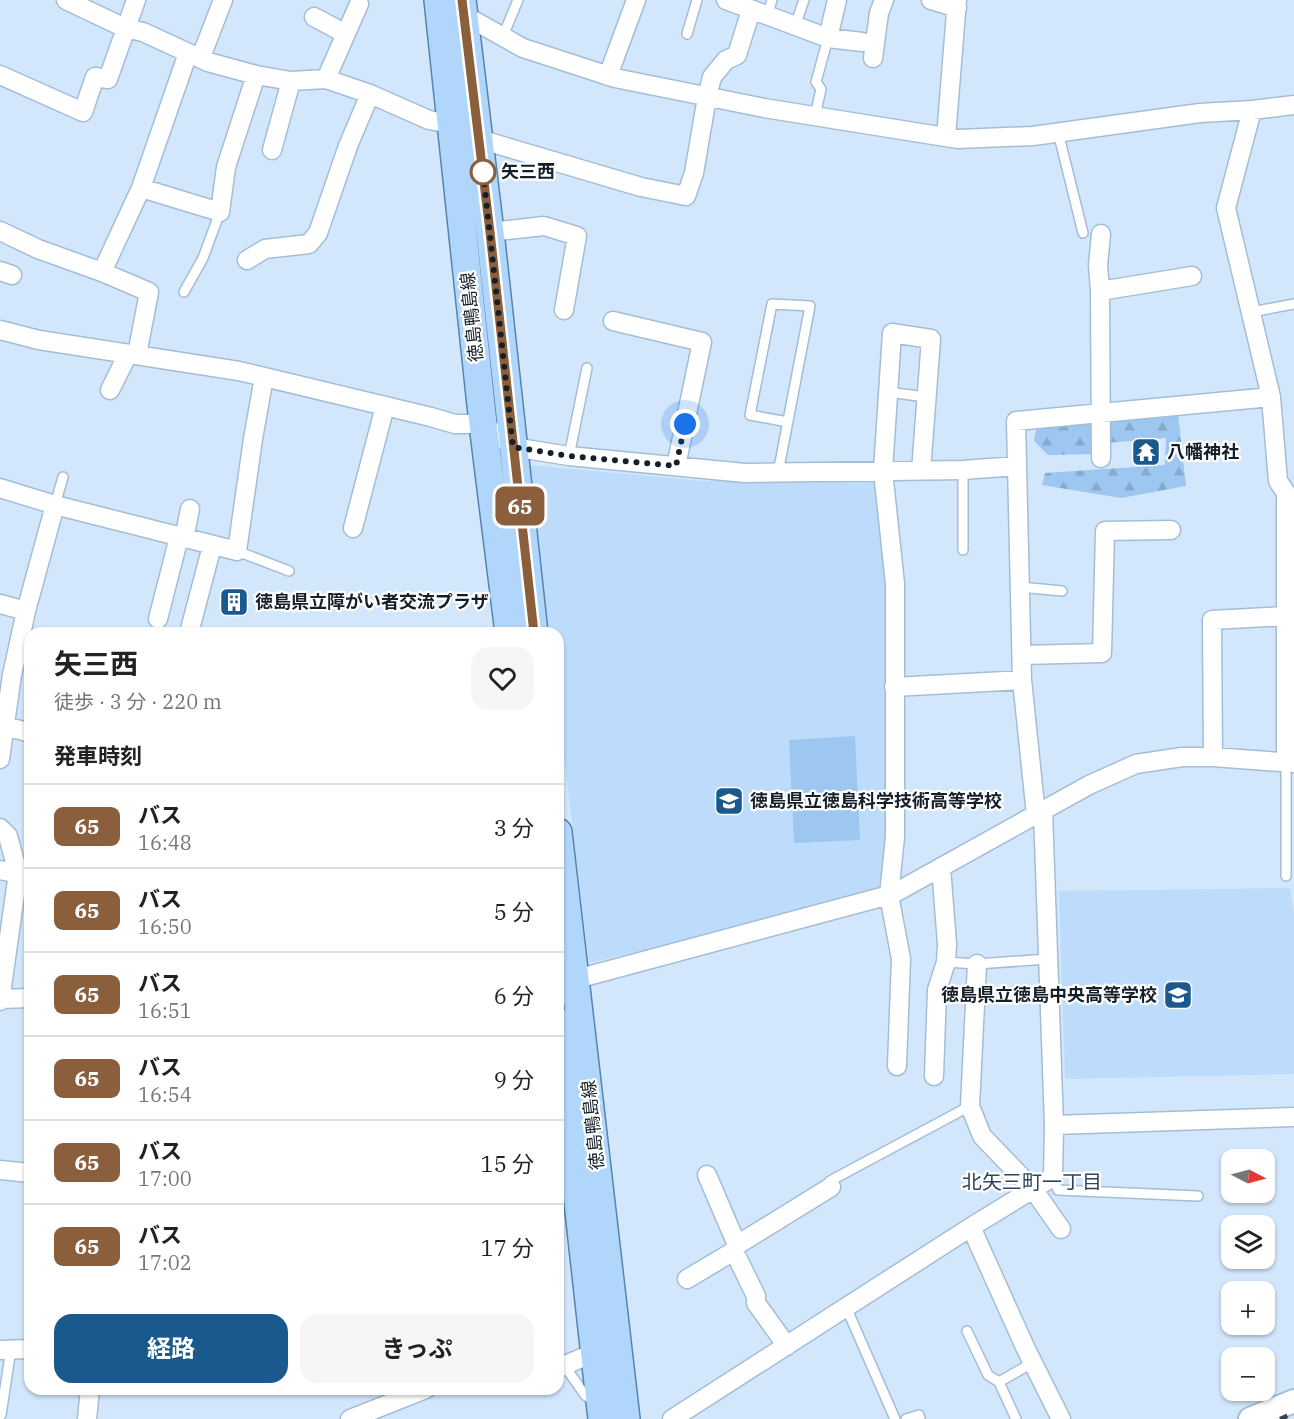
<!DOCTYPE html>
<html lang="ja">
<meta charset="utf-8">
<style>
body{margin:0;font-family:"IBM Plex Serif","Noto Sans JP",serif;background:#f6f6f6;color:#222;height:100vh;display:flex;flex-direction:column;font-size:22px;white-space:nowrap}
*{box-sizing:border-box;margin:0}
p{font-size:20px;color:#767676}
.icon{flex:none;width:33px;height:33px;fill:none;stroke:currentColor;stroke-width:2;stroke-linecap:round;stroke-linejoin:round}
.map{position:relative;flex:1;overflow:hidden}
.side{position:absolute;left:24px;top:627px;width:540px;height:768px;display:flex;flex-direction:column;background:#fff;border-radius:18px;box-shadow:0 2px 4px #0004}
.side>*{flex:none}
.badge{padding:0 12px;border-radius:9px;font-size:21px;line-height:39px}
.needle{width:39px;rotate:96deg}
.tools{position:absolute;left:1221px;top:1149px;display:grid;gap:12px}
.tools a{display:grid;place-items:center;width:54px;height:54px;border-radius:12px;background:#fff;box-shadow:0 2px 4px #0004;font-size:30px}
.you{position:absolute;width:30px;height:30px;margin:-15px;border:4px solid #fff;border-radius:50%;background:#1a73e8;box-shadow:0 0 0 9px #1a73e833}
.map>.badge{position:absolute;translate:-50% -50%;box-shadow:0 0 0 3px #fff}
h2{padding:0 30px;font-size:22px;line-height:54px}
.round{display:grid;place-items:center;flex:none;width:63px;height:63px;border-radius:18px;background:#f6f6f6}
.overview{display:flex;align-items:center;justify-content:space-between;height:102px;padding:0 30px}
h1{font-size:28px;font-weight:700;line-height:45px}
.button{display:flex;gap:12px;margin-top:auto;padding:12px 30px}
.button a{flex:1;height:69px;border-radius:18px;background:#1a598e;color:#fff;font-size:24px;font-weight:700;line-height:69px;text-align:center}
.button a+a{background:#f6f6f6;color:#222}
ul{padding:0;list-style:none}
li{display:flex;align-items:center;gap:18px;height:84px;padding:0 30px;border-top:2px solid #e0e0e0}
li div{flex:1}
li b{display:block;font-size:22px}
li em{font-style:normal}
li .badge{min-width:66px;font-weight:700;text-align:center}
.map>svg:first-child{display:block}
.built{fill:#bddcfb}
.grass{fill:#9dc6f0}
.forest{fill:url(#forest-firs)}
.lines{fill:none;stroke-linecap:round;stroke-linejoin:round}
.service-casing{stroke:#a4bdd6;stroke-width:12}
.minor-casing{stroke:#a4bdd6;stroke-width:21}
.tertiary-casing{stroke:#a4bdd6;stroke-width:26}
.primary-casing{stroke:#5784af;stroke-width:30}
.service{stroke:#fff;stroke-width:9}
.minor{stroke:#fff;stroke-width:18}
.tertiary{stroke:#fff;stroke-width:22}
.primary{stroke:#b0d6fb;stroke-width:27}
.rail{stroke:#36424d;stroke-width:4.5;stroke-dasharray:8 8;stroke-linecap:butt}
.line-casing{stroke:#fff;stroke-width:14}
.line{stroke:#8b5e3c;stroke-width:9}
.walk{stroke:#151f28;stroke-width:6;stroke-dasharray:0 10.8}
.stop-dot{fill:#fff;stroke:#8b5e3c;stroke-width:3}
.labels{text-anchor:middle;stroke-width:4.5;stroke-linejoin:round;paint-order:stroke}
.stop-label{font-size:18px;font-weight:bold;fill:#151f28;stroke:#fff;text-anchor:start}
.street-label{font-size:18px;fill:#151f28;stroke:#fff}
.poi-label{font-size:18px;font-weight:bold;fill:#151f28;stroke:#fff;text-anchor:start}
.neighbourhood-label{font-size:20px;fill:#30455a;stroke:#fff}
</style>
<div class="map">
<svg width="1294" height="1419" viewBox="0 0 1294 1419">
<defs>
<pattern id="forest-firs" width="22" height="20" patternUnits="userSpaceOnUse" patternTransform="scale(1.5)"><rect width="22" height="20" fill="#9dc6f0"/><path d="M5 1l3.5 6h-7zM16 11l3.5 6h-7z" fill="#86aace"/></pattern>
</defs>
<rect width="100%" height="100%" fill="#d3e7fc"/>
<path class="built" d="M 529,465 L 702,481 L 880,480 L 894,597 L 886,894 L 589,963 L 558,707 L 558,633 L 549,633 Z
M 1290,888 L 1294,915 L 1294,1074 L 1065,1079 L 1059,891 Z"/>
<path class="grass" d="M 855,736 L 860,840 L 794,843 L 789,740 Z"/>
<path class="forest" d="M 1178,413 L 1186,486 L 1121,498 L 1042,485 L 1045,473 L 1165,465 L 1166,438 L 1107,443 L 1108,423 Z
M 1092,421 L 1092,454 L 1048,455 L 1034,441 L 1037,424 Z"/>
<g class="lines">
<g class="service-casing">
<path id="service" d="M 767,16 L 772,0
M 795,26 L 804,0
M 687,34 L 697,0
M 503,36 L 518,0
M 815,116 L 821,89 L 816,82 L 828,38
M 1058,132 L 1083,233
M 184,292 L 203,258 L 220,212
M 1251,312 L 1294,304
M 888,392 L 926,397
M 569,456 L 587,368
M 963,470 L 963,550
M 778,473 L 810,306 L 772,304 L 750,415 L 788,422
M 55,505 L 63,477
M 237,551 L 289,571
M 1020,587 L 1062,591
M 1286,876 L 1286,761
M 946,962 L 977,964 L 1048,959
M 1053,1177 L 1058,1190 L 1198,1196
M 831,1187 L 830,1181 L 970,1106
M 846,1307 L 895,1419
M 967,1331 L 988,1375 L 999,1382 L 1016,1419
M 564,1365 L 585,1395 L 595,1402
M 999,1382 L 1032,1363
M 1,1415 L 11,1349
M 906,1419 L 919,1415 L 920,1419"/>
</g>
<g class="minor-casing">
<path id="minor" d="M 66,0 L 125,28 L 143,32 L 208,62 L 256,75 L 291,81 L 326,79 L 370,94 L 429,120 L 451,124 L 461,128
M 726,0 L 828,38 L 837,0
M 931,0 L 957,8
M 464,15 L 523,48 L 615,78 L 764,108 L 958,139 L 1033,136 L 1200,113 L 1252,110 L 1294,105
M 314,17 L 346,34
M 828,38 L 862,42
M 201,57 L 223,0
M 873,58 L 879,13 L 884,0
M 0,75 L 83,112 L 95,77 L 108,79 L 136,0
M 608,76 L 636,0
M 326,79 L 359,4
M 1252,110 L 1226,208 L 1271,397 L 1278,481 L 1286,493 L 1286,761
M 946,137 L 957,0
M 479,139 L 641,187 L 686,196 L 694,173 L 707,97 L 712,77 L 726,60 L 737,55 L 751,10
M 272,150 L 291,81
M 141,188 L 220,212 L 226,167 L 256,75
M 0,231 L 38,249 L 102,272
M 490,232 L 544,226 L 577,236 L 564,310
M 247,260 L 265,249 L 309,244 L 318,233 L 348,146 L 370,94
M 0,271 L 12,275
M 1100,291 L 1192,276
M 613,321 L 702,342 L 676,466
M 0,330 L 39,340 L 239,371 L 431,417 L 455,424 L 483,424 L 513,447 L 569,456 L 745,473 L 963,470 L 1017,466
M 137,355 L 149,292 L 102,272 L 141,188 L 188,53
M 110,390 L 128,354
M 1101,458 L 1100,291 L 1098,265 L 1101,234
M 0,488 L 55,505 L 237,551 L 253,439 L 264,377
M 353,528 L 385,406
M 184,539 L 190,509
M 0,604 L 26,611
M 158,619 L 179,537
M 189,633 L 212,546
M 1022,655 L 1102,653 L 1105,531 L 1171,530
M 894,687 L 1022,680
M 0,724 L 30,733
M 1213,757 L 1212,620 L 1286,616
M 0,759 L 12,675 L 26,611 L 55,505
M 1036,815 L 1022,680 L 1016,421 L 1271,397
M 0,828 L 8,836 L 18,873 L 0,1001
M 0,870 L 30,876
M 977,964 L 970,1106 L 982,1136 L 1033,1189 L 1061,1229
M 558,984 L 893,894 L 1089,785 L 1136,764 L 1182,757 L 1213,757 L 1294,763
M 0,999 L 30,998
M 897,1066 L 901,959 L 889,895 L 895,837 L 895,584 L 883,471 L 892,333 L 931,339 L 921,471
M 934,1076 L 937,990 L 946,962 L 947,944 L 941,867
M 1054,1125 L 1294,1117
M 0,1170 L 30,1173
M 707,1175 L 737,1245
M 971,1227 L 1025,1347 L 1061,1419
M 734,1251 L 756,1296 L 756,1303 L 787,1346
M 687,1279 L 734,1251 L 737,1245 L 831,1187
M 0,1350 L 30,1349
M 558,1368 L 596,1352
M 87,1419 L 90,1389
M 350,1419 L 426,1389
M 672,1419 L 971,1227 L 1053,1177 L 1054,1125 L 1043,811"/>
</g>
<g class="tertiary-casing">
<path id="tertiary" d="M 1250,1419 L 1294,1401"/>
</g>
<g class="primary-casing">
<path id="primary" d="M 438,0 L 483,424 L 509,633
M 462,0 L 490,232 L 534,633
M 558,832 L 626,1419
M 558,1022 L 602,1419"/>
</g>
<use href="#service" class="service"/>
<use href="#minor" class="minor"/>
<use href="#tertiary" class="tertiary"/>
<use href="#primary" class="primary"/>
<path class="rail" d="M 1280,1419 L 1294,1413"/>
</g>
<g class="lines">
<g class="line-casing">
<path id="line" d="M 462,0 L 490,232 L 534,633"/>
</g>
<use href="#line" class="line"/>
<path class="walk" d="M 483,172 L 482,162 L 513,447 L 569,456 L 676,466 L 685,424"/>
</g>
<defs>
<g id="temple-square" transform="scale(1.5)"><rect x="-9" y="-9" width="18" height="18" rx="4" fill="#1a598e" stroke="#fff"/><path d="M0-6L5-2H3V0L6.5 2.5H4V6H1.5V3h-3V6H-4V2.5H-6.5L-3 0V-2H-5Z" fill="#fff"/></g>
<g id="building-square" transform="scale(1.5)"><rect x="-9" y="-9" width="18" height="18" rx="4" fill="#1a598e" stroke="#fff"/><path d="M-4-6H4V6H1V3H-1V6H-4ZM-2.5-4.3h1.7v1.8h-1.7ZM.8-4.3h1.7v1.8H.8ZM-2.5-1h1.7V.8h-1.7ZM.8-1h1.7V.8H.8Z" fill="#fff"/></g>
<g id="school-square" transform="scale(1.5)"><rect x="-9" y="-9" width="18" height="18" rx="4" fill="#1a598e" stroke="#fff"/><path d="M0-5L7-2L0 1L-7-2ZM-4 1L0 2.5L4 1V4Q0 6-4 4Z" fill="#fff"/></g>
</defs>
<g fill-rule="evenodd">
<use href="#temple-square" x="1146" y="452"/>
<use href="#building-square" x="234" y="602"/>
<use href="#school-square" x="729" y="801"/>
<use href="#school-square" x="1178" y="995"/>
</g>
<circle class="stop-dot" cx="483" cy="172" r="12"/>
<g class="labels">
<g class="stop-label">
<text x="501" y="178">矢三西</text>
</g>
<g class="street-label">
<text transform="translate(472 317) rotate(-96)" y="6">徳島鴨島線</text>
<text transform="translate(593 1125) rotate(-96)" y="6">徳島鴨島線</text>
</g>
<g class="poi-label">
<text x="1167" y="458">八幡神社</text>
<text x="255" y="608">徳島県立障がい者交流プラザ</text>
<text x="750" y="807">徳島県立徳島科学技術高等学校</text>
<text x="1157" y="1001" text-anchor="end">徳島県立徳島中央高等学校</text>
</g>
<g class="neighbourhood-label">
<text x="1032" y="1189">北矢三町一丁目</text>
</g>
</g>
</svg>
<div class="tools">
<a><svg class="needle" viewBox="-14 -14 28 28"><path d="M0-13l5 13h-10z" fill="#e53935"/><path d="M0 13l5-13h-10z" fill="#767676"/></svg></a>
<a><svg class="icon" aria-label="layers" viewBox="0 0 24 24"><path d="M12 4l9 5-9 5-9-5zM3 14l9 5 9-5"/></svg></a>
<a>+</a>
<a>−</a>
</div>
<div class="you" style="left:685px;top:424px"></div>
<b class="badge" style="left:520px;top:506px;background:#8b5e3c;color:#fff">65</b>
<section class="side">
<div class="overview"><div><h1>矢三西</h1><p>徒歩 · 3 分 · 220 m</p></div><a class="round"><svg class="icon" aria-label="heart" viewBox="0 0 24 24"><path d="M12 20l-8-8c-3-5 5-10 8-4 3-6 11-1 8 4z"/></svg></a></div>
<h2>発車時刻</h2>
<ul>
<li><span class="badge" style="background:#8b5e3c;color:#fff">65</span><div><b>バス</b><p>16:48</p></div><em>3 分</em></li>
<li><span class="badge" style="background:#8b5e3c;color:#fff">65</span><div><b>バス</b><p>16:50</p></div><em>5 分</em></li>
<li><span class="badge" style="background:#8b5e3c;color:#fff">65</span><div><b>バス</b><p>16:51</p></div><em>6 分</em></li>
<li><span class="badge" style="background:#8b5e3c;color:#fff">65</span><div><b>バス</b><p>16:54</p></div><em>9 分</em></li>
<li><span class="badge" style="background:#8b5e3c;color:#fff">65</span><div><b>バス</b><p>17:00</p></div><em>15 分</em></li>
<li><span class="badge" style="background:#8b5e3c;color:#fff">65</span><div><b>バス</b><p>17:02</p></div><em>17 分</em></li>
</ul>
<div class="button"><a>経路</a><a>きっぷ</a></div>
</section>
</div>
